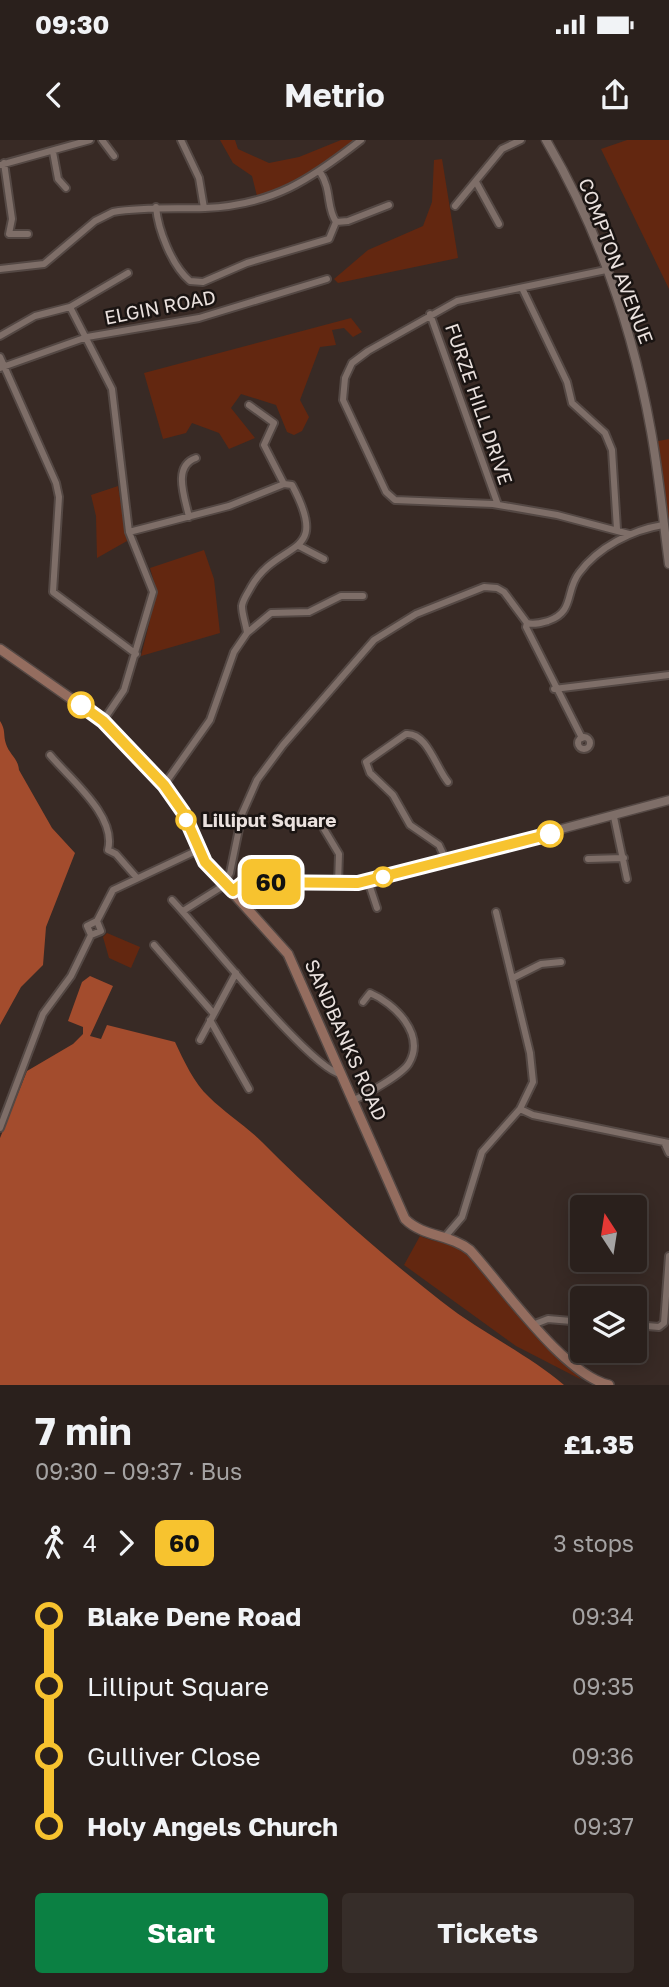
<!DOCTYPE html>
<meta charset="utf-8">
<style>
body{margin:0;font-family:"Golos Text",sans-serif;background:#362d29;color:#f1f3f6;height:100vh;display:flex;flex-direction:column;font-size:26px;white-space:nowrap}
*{box-sizing:border-box;margin:0}
p{font-size:23px;color:#a5a3a3}
.icon{flex:none;width:38px;height:38px;fill:none;stroke:currentColor;stroke-width:2;stroke-linecap:round;stroke-linejoin:round}
.map{position:relative;height:1245px;overflow:hidden}
.panel{display:flex;flex-direction:column;background:#2a201c;flex:1}
.panel>*{flex:none}
.badge{padding:0 14px;border-radius:10px;font-size:24px;line-height:46px}
.needle{width:46px;rotate:348deg}
.tools{position:absolute;left:570px;top:1055px;display:grid;gap:14px}
.tools a{display:grid;place-items:center;width:77px;height:77px;border-radius:7px;background:#2a201c;box-shadow:0 4px 18px #0003,0 0 0 2px #463e3b;font-size:35px}
.map>.badge{position:absolute;translate:-50% -50%;box-shadow:0 0 0 4px #fff}
.legs{display:flex;align-items:center;gap:10px;height:77px;padding:0 35px;font-size:23px}
.legs p{margin-inline-start:auto}
.headline{display:flex;align-items:center;justify-content:space-between;height:119px;padding:0 35px}
h1{font-size:38px;font-weight:700;line-height:52px}
.button{display:flex;gap:14px;margin-top:auto;padding:14px 35px}
.button a{flex:1;height:80px;border-radius:7px;background:#0b8043;color:#fff;font-size:28px;font-weight:700;line-height:80px;text-align:center}
.button a+a{background:#362d29;color:#f1f3f6}
ul{padding:0 35px;list-style:none}
li{display:flex;align-items:center;gap:24px;height:70px;font-size:26px}
li i{display:grid;place-items:center;width:10px;height:100%;margin:0 9px;background:currentColor}
li i::after{content:'';width:18px;height:18px;margin:-9px;border:5px solid;border-radius:50%;background:#2a201c}
li p{margin-inline-start:auto}
li:first-child i{background:linear-gradient(#0000 50%,currentColor 0)}
li:last-child i{background:linear-gradient(currentColor 50%,#0000 0)}
.status{display:flex;justify-content:space-between;align-items:center;height:49px;padding:0 35px;background:#2a201c;direction:ltr}
.status svg{height:19px;fill:currentColor}
header{display:flex;justify-content:space-between;align-items:center;height:91px;padding:0 35px;background:#2a201c;font-size:32px;font-weight:700}
.map>svg:first-child{display:block}
.green{fill:#632710}
.water{fill:#a34c2d}
.lines{fill:none;stroke-linecap:round;stroke-linejoin:round}
.minor-casing{stroke:#544844;stroke-width:10}
.tertiary-casing{stroke:#544844;stroke-width:11}
.secondary-casing{stroke:#544844;stroke-width:12}
.minor{stroke:#7e6e68;stroke-width:6}
.tertiary{stroke:#7e6e68;stroke-width:8}
.secondary{stroke:#946d5f;stroke-width:9}
.line-1-casing{stroke:#fff;stroke-width:16}
.line-1{stroke:#f7c32f;stroke-width:10}
.stop-1-dot{fill:#fff;stroke:#f7c32f;stroke-width:3.5}
.labels{text-anchor:middle;stroke-width:5;stroke-linejoin:round;paint-order:stroke}
.street-label{font-size:19px;fill:#eae1de;stroke:#1a1412}
.stop-label{font-size:19px;font-weight:bold;fill:#eae1de;stroke:#1a1412;text-anchor:start}
</style>
<div class="status"><b>09:30</b><svg viewBox="0 0 49 12"><path d="M0 12V9h3v3zM5 12V6h3v6zM10 12V3h3v9zM15 12V0h3v12zM26 1h20v11H26zM47 4h2v5h-2z"/></svg></div>
<header><svg class="icon" aria-label="back" viewBox="0 0 24 24"><path d="M15 5l-7 7 7 7"/></svg>Metrio<svg class="icon" aria-label="share" viewBox="0 0 24 24"><path d="M12 15V3M7 8l5-5 5 5M5 13v7h14v-7"/></svg></header>
<div class="map">
<svg width="669" height="1245" viewBox="0 0 669 1245">
<rect width="100%" height="100%" fill="#382a25"/>
<path class="green" d="M 220,0 L 235,0 L 238,9 L 269,23 L 299,17 L 341,0 L 361,0 L 309,40 L 258,60 L 252,36 L 233,23 Z
M 627,0 L 669,0 L 669,149 L 601,9 Z
M 442,19 L 458,118 L 338,143 L 334,139 L 368,110 L 423,86 L 432,62 L 434,20 Z
M 351,178 L 362,192 L 353,197 L 344,188 L 332,190 L 336,205 L 320,207 L 300,260 L 309,277 L 302,291 L 294,295 L 287,292 L 276,265 L 241,254 L 231,268 L 255,298 L 229,309 L 219,293 L 192,283 L 186,293 L 163,299 L 144,233 Z
M 669,299 L 669,424 L 653,302 Z
M 118,346 L 127,401 L 97,418 L 96,376 L 91,355 Z
M 204,410 L 214,439 L 220,493 L 141,516 L 157,452 L 150,428 Z
M 107,793 L 140,807 L 131,828 L 109,818 L 103,797 Z
M 420,1096 C 435,1103 455,1103 468,1114 L 555,1215 L 582,1240 L 516,1206 L 404,1125 Z"/>
<path class="water" d="M 0,581 C 6,590 3,595 6,604 C 9,614 18,618 19,630 L 52,688 L 75,713 L 46,787 L 43,825 L 21,847 L 0,885 Z
M 90,836 L 113,846 L 90,896 L 101,899 L 107,885 L 175,902 C 184,921 194,943 209,957 C 225,973 245,985 262,1002 C 319,1059 377,1111 441,1161 C 480,1192 526,1213 564,1245 L 0,1245 L 0,998 L 27,931 L 73,904 L 83,894 L 83,887 L 68,881 L 82,842 Z"/>
<g class="lines">
<g class="minor-casing">
<path id="minor" d="M 102,0 L 114,16
M 181,0 L 199,38 L 204,68
M 53,12 L 58,39 L 66,48
M 4,23 L 12,79 L 9,94 L 28,94
M 0,25 L 90,0
M 476,42 L 499,84
M 455,66 L 502,9 L 521,0
M 156,67 C 158,90 172,126 190,141 L 203,142 L 247,123 L 329,99 L 336,82 C 326,67 332,50 320,32
M 336,82 L 348,81 L 389,65
M 0,129 L 44,124 L 95,81 L 113,72 C 144,67 174,69 205,68 C 273,65 310,40 361,0
M 606,130 L 457,161 L 368,211 L 352,223 L 345,238 L 343,260 L 386,352 L 395,360 L 493,364 L 557,375 L 629,394
M 522,148 L 567,242 L 572,263 L 605,293 L 612,310 L 617,389
M 70,167 L 112,249 L 129,392 L 153,452 L 124,550 L 103,581
M 430,174 L 498,365
M 0,196 L 35,176 L 70,167 L 128,133
M 0,217 L 56,343 L 59,357 L 53,452 L 136,514
M 0,228 L 87,197 L 199,178 L 327,139
M 189,377 C 185,358 172,326 196,318
M 129,392 L 229,366 L 284,344
M 299,406 L 324,419
M 527,483 L 526,487 L 582,598
M 247,493 L 271,473 L 309,472 L 341,456 L 363,456
M 554,549 L 669,535
M578 603a6 6 0 1 1 12 0a6 6 0 1 1-12 0Z
M 50,615 C 70,639 117,676 108,710 L 116,714 L 137,738
M 164,645 L 210,580 L 234,512 L 247,493 C 246,484 242,475 242,466 C 243,459 248,453 251,447 C 279,398 332,420 292,345 L 284,344 L 264,305 L 274,283 L 249,265
M 614,677 L 627,739
M 324,689 L 339,714 L 338,744
M 588,719 L 624,718
M 446,720 L 439,705 L 410,685 L 393,655 L 370,633 L 366,622 L 406,594 C 427,592 436,628 448,642
M 368,741 L 377,768
M 224,742 L 230,733 L 242,674 L 257,640 L 283,605 L 374,500 L 416,474 L 484,447 L 497,448 L 504,452 L 527,483 C 535,485 541,483 548,481 C 575,472 565,451 579,433 C 598,407 632,390 663,385
M 172,760 C 200,789 311,930 341,934
M 183,771 L 226,744
M 97,781 L 101,791 L 91,795 L 87,786 L 97,781 L 113,750 L 198,710
M 154,805 L 214,874
M 513,838 L 541,824 L 561,822
M 210,880 L 249,949
M 200,900 L 236,833
M 354,960 C 367,954 403,934 409,923 C 426,894 394,863 370,853 L 363,862
M 520,969 L 533,975 L 669,1003
M 0,988 L 43,874 L 71,836 L 91,795
M 664,1002 L 669,1013
M 444,1098 L 462,1077 L 482,1012 L 520,969 L 533,942 L 530,913 L 496,772
M 535,1184 L 548,1179 L 583,1182
M 635,1185 L 659,1187 L 664,1183 L 669,1116"/>
</g>
<g class="tertiary-casing">
<path id="tertiary" d="M 546,0 C 598,89 633,190 651,291 C 659,335 663,380 669,424
M 233,751 L 243,743 L 250,742 L 368,741 L 669,660"/>
</g>
<g class="secondary-casing">
<path id="secondary" d="M 0,509 L 103,581 L 129,608 L 176,661 L 205,722 L 288,814 L 405,1079 C 423,1097 450,1094 470,1110 C 503,1146 563,1234 609,1245"/>
</g>
<use href="#minor" class="minor"/>
<use href="#tertiary" class="tertiary"/>
<use href="#secondary" class="secondary"/>
</g>
<g class="lines">
<g class="line-1-casing">
<path id="line-1" d="M 81,565 L 103,581 L 164,645 L 183,672 L 205,722 L 233,751 L 243,743 L 250,742 L 358,743 L 550,694"/>
</g>
<use href="#line-1" class="line-1"/>
</g>
<g class="stop-1-dot">
<circle cx="81" cy="565" r="12"/>
<circle cx="186" cy="680" r="9"/>
<circle cx="550" cy="694" r="12"/>
<circle cx="383" cy="737" r="9"/>
</g>
<g class="labels">
<g class="street-label">
<text transform="translate(616 121) rotate(69)" y="7">COMPTON AVENUE</text>
<text transform="translate(160 167) rotate(-11)" y="7">ELGIN ROAD</text>
<text transform="translate(479 264) rotate(71)" y="7">FURZE HILL DRIVE</text>
<text transform="translate(346 900) rotate(66)" y="7">SANDBANKS ROAD</text>
</g>
<g class="stop-label">
<text x="202" y="687">Lilliput Square</text>
</g>
</g>
</svg>
<div class="tools">
<a><svg class="needle" viewBox="-14 -14 28 28"><path d="M0-13l5 13h-10z" fill="#e53935"/><path d="M0 13l5-13h-10z" fill="#a5a3a3"/></svg></a>
<a><svg class="icon" aria-label="layers" viewBox="0 0 24 24"><path d="M12 4l9 5-9 5-9-5zM3 14l9 5 9-5"/></svg></a>
</div>
<b class="badge" style="left:271px;top:742px;background:#f7c32f;color:#111">60</b>
</div>
<section class="panel">
<div class="headline"><div><h1>7 min</h1><p>09:30 – 09:37 · Bus</p></div><b>£1.35</b></div>
<div class="legs"><svg class="icon" aria-label="walk" viewBox="0 0 24 24"><circle cx="13" cy="4" r="2"/><path d="M13 8l-2 6 4 7M11 14l-3 7M7 12l3-4h3l4 4"/></svg>4<svg class="icon" aria-label="forward" viewBox="0 0 24 24"><path d="M9 5l7 7-7 7"/></svg><b class="badge" style="background:#f7c32f;color:#111">60</b><p>3 stops</p></div>
<ul>
<li><i style="color:#f7c32f"></i><b>Blake Dene Road</b><p>09:34</p></li>
<li><i style="color:#f7c32f"></i><span>Lilliput Square</span><p>09:35</p></li>
<li><i style="color:#f7c32f"></i><span>Gulliver Close</span><p>09:36</p></li>
<li><i style="color:#f7c32f"></i><b>Holy Angels Church</b><p>09:37</p></li>
</ul>
<div class="button"><a>Start</a><a>Tickets</a></div>
</section>
